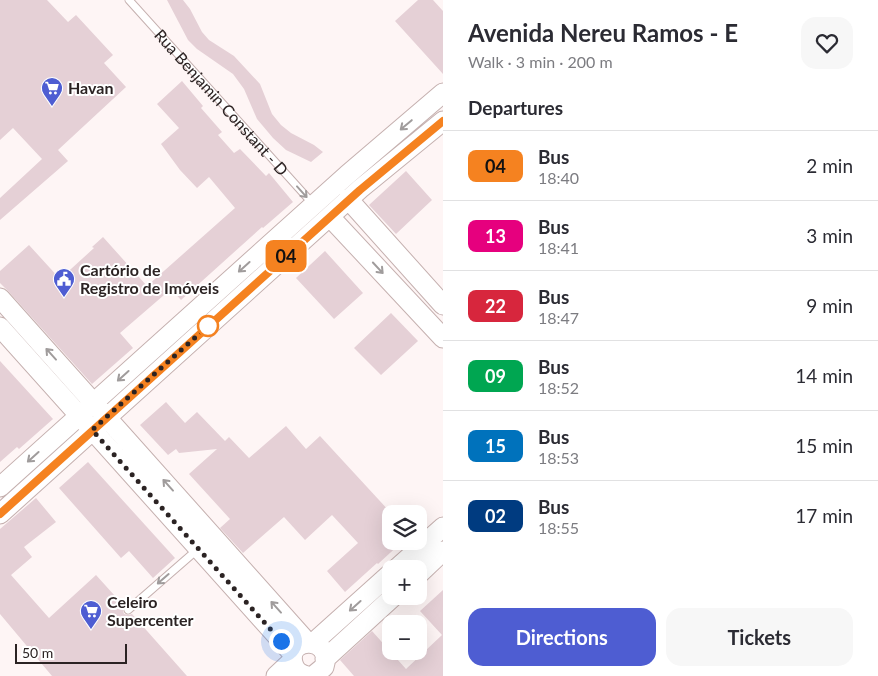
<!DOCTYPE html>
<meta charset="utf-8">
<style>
body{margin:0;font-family:Lato,sans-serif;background:#f7f7f7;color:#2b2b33;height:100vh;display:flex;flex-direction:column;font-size:19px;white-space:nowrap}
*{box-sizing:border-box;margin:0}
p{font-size:16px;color:#7c7c81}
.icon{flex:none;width:28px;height:28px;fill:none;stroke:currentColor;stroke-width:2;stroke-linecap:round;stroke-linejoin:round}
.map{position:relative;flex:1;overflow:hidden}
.sheet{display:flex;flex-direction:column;background:#fff;width:435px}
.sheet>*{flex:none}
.badge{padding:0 10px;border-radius:8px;font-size:18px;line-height:32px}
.controls{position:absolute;left:382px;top:505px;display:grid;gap:10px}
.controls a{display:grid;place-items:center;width:45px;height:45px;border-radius:10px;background:#fff;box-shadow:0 5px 20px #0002;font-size:25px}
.scale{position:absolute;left:15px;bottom:12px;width:112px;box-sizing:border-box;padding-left:5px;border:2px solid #2b2323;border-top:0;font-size:14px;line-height:18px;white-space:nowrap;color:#2b2323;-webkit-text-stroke:4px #fff;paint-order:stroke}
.you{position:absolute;width:25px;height:25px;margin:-12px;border:4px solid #fff;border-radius:50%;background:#1a73e8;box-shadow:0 0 0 8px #1a73e833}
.map>.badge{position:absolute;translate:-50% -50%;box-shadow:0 0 0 2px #fff}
h2{padding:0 25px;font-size:19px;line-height:45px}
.round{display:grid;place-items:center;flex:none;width:52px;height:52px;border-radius:15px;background:#f7f7f7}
.head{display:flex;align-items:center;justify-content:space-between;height:85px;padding:0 25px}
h1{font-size:24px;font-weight:700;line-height:38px}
.cta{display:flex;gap:10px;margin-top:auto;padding:10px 25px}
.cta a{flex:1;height:58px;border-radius:15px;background:#4e5dd2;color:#fff;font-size:20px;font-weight:700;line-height:58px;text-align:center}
.cta a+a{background:#f7f7f7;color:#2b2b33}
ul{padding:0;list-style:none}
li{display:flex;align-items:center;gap:15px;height:70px;padding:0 25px;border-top:1px solid #e1e1e2}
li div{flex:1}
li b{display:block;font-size:19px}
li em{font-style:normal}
li .badge{min-width:55px;font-weight:700;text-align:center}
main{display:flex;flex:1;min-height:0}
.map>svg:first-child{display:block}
.building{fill:#e5d0d6}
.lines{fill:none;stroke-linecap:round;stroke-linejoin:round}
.lane-casing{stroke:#c5b0af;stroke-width:9}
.secondary-casing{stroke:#c5b0af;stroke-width:21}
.lane{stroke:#fff;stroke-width:7}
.secondary{stroke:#fff;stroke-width:19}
.oneway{stroke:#a09c9c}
.line-casing{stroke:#fff;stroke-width:11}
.line{stroke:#f58220;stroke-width:8}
.walk{stroke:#2b2323;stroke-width:5;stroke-dasharray:0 9}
.stop-dot{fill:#fff;stroke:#f58220;stroke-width:2.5}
.labels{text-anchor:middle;stroke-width:4;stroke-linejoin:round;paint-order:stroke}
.poi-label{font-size:16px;font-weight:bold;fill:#2b2323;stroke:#fff;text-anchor:start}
.street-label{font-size:16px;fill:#2b2323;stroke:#fff}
</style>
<main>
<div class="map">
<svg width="443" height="676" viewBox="0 0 443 676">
<rect width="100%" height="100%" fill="#fef5f5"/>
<path class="building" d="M 0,0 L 47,0 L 68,22 L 76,15 L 113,55 L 104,63 L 126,87 L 58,150 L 68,161 L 0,220 L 0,198 L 42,159 L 13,128 L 0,140 Z
M 167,0 L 183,0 L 190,9 L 202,32 L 209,40 L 234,56 L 260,84 L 272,114 L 281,125 L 291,133 L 314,145 L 323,152 L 311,162 L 286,150 L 273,138 L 257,119 L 244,89 L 233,74 L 197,49 L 188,40 Z
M 418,0 L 433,0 L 443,11 L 443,74 L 395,21 Z
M 182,81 L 203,106 L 201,108 L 222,132 L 218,135 L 234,153 L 240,149 L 266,176 L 269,173 L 293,202 L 263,228 L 262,227 L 181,300 L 171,289 L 120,333 L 133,348 L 92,384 L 8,291 L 0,283 L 0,271 L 29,245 L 60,279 L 94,248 L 92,247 L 103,237 L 147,286 L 235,208 L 209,177 L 197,188 L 180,170 L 161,144 L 179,128 L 157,104 Z
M 406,171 L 432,200 L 396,234 L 369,205 Z
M 325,251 L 363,293 L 334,319 L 296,278 Z
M 391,313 L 418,341 L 381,375 L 354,348 Z
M 0,361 L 53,419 L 19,449 L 17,447 L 0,462 Z
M 166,402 L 185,423 L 197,412 L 225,441 L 229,437 L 249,458 L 286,426 L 306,449 L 320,436 L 391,513 L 391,541 L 403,541 L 378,564 L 377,563 L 345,592 L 327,571 L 358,543 L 332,515 L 305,540 L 284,517 L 243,553 L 220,528 L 230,519 L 189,474 L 217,449 L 179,453 L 176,449 L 168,455 L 140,425 Z
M 88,462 L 175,558 L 153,578 L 129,551 L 121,558 L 59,488 Z
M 36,498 L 56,522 L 24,547 L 32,557 L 11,575 L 49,618 L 96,575 L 124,606 L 123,611 L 124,614 L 129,615 L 132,614 L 187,676 L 52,676 L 0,614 L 0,529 Z
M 443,590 L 443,676 L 354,676 L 340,660 L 372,631 L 406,669 L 442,635 L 420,611 Z"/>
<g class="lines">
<g class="lane-casing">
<g id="lane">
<path id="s1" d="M 129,0 L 313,204"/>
<path d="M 128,610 L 198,549"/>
</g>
</g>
<g class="secondary-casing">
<path id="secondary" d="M 348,199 L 443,305
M 330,217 L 443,338
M 0,298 L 308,643
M 0,327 L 293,654
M 0,487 L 347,175 L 443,93
M 0,514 L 360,189 L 443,121
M 396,569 L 443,527
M 419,574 L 443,551
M 313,643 L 391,573
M 325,659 L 394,596
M 276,676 L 292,661
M 307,676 C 300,674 295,671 293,663 C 286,636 334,636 324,667 L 313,676"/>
</g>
<use href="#lane" class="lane"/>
<use href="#secondary" class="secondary"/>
</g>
<defs><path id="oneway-shaft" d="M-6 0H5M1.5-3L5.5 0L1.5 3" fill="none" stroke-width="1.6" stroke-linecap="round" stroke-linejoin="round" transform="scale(1.25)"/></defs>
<g class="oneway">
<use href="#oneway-shaft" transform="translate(406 125) rotate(140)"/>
<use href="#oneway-shaft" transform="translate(302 192) rotate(48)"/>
<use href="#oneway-shaft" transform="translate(244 267) rotate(138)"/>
<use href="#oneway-shaft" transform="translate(378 268) rotate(47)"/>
<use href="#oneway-shaft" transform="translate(51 354) rotate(-132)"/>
<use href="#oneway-shaft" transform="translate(123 376) rotate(138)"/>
<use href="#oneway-shaft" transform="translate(33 457) rotate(138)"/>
<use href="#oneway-shaft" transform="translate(168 485) rotate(-132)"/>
<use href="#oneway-shaft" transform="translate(163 579) rotate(139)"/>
<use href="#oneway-shaft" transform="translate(355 606) rotate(138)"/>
<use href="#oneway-shaft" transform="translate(276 607) rotate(-132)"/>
</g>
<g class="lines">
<g class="line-casing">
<path id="line" d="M 0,514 L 360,190 L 443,121"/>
</g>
<use href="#line" class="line"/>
<path class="walk" d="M 208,326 L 92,430 L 281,641"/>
</g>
<defs>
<g id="supermarket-pin" transform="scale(1.125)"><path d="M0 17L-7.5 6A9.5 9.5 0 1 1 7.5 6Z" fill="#4e5dd2" stroke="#fff"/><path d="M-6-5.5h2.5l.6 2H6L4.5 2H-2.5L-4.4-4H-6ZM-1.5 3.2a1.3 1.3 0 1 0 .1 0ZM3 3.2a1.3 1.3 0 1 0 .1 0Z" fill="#fff"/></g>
<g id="civic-pin" transform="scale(1.125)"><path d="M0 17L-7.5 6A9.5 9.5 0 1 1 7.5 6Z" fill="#4e5dd2" stroke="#fff"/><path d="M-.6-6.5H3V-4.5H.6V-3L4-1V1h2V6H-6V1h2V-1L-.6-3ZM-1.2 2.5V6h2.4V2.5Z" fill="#fff"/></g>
</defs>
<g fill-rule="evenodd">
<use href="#supermarket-pin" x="52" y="88"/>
<use href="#civic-pin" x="64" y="279"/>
<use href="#supermarket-pin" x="91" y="611"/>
</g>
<circle class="stop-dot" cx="208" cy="326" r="10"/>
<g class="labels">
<g class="poi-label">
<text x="68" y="94">Havan</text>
<text x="80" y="276">Cartório de<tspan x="80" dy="18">Registro de Imóveis</tspan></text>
<text x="107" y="608">Celeiro<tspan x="107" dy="18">Supercenter</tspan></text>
</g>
<g class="street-label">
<text dy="6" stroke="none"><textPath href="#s1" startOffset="138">Rua Benjamin Constant - D</textPath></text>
</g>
</g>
</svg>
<div class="controls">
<a><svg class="icon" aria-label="layers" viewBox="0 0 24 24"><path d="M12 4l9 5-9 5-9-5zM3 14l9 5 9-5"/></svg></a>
<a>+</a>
<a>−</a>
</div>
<div class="scale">50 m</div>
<div class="you" style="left:281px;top:641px"></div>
<b class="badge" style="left:286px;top:256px;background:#f58220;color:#111">04</b>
</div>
<section class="sheet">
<div class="head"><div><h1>Avenida Nereu Ramos - E</h1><p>Walk · 3 min · 200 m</p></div><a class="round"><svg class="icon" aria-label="heart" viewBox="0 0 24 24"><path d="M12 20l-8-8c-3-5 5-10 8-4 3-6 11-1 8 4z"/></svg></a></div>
<h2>Departures</h2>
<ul>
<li><span class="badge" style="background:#f58220;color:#111">04</span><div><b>Bus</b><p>18:40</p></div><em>2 min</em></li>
<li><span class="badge" style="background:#e6007e;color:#fff">13</span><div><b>Bus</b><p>18:41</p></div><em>3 min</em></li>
<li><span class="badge" style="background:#d7263d;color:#fff">22</span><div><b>Bus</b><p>18:47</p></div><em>9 min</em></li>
<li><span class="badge" style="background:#00a651;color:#fff">09</span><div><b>Bus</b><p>18:52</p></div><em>14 min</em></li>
<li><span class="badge" style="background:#0072bc;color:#fff">15</span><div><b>Bus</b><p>18:53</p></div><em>15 min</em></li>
<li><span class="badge" style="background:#003b80;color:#fff">02</span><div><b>Bus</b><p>18:55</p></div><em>17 min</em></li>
</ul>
<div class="cta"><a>Directions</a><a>Tickets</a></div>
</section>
</main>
